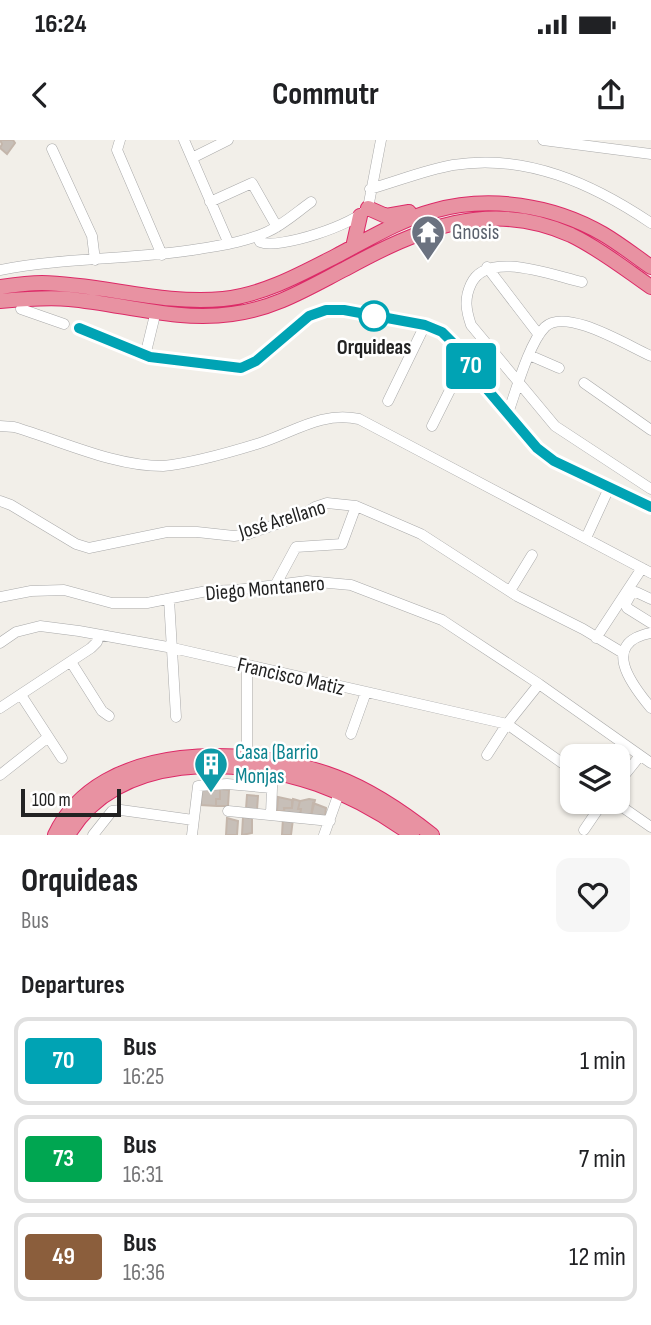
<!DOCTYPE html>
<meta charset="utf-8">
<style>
body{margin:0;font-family:"Sofia Sans Condensed",sans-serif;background:#f6f6f6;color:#202124;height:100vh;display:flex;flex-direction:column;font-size:26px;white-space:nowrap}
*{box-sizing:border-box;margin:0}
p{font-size:23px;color:#757577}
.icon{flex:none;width:38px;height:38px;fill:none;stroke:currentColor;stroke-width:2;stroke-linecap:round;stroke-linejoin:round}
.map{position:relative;height:695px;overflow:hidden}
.side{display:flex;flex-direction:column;background:#fff;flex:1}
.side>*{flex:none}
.badge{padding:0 14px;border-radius:5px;font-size:24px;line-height:46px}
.fabs{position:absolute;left:560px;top:604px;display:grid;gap:14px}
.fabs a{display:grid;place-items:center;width:70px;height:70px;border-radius:14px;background:#fff;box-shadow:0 2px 5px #0004;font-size:35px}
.scale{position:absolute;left:21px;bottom:18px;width:100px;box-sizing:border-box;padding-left:7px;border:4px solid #222;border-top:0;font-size:19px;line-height:24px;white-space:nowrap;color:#222;-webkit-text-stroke:5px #fff;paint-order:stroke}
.map>.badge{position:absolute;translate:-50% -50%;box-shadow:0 0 0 4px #fff}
h2{padding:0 21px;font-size:26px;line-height:63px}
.round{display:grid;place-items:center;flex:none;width:74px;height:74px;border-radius:14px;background:#f6f6f6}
.head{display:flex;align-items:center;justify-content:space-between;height:119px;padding:0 21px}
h1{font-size:33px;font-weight:700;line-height:52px}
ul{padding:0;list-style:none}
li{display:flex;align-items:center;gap:21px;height:88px;margin:0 14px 10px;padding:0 7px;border:4px solid #e0e0e0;border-radius:14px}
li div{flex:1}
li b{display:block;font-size:26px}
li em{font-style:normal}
li .badge{min-width:77px;font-weight:700;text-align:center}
.status{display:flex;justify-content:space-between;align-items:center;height:49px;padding:0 35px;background:#fff;direction:ltr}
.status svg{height:19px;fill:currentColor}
header{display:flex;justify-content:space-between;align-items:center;height:91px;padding:0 21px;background:#fff;font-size:32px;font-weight:700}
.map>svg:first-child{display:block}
.building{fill:#c7bfb8;stroke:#c4b6ab;stroke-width:2}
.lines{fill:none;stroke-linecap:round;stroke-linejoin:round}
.minor-casing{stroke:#a9a9a9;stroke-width:11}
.highway-casing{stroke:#dc2a67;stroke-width:16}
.minor{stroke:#fff;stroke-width:10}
.highway{stroke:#e892a2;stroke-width:14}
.line-casing{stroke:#fff;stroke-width:16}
.line{stroke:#00a3b4;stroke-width:10}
.stop-dot{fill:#fff;stroke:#00a3b4;stroke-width:3.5}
.labels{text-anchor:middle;stroke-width:5;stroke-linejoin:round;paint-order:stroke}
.worship-label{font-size:21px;fill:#5b616d;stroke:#fff;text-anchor:start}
.stop-label{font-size:21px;font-weight:bold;fill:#222;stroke:#fff}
.street-label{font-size:21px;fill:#222;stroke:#fff}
.culture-label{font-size:21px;fill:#0d838f;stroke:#fff;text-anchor:start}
</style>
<div class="status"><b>16:24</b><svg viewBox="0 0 49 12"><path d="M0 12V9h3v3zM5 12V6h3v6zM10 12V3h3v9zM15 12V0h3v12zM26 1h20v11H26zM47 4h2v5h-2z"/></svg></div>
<header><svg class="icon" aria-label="back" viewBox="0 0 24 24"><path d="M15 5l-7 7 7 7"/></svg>Commutr<svg class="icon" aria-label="share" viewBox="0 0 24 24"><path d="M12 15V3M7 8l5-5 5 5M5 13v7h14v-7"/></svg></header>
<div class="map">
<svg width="651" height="695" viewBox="0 0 651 695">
<rect width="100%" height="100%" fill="#f2efe9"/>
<path class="building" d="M 0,0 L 13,0 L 15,3 L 7,14 L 0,8 L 2,4 Z
M 202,648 L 220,649 L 220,659 L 216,659 L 216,666 L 201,665 Z
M 220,649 L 229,650 L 228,666 L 216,666 L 216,659 L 220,659 Z
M 247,655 L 258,656 L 257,670 L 246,669 Z
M 278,657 L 292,660 L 292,668 L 284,668 L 284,671 L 277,671 Z
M 293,659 L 300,661 L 298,669 L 301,669 L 300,677 L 285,675 L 284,668 L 292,668 Z
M 309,659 L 315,660 L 311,676 L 300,675 L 301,669 L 298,669 L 300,661 Z
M 313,663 L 326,668 L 325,677 L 311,676 Z
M 243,677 L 252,677 L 252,693 L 242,695 Z
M 227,678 L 238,681 L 237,695 L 226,695 Z
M 283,678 L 293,679 L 291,695 L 282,695 Z"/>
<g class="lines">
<g class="minor-casing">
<path id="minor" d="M 120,0 L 117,10 L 162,115
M 184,0 L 229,104
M 543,0 L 651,14
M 52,9 L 92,96 L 95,120
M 192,18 L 228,0
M 370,49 C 398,41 425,30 453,25 C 526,13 593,44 651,83
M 210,62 L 252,43 L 277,87
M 257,96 L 260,102 C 279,110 356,84 368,68 L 381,0
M 487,127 L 539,195
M 0,130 C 65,117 133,120 199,109 C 222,105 245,102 267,92 C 283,85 297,72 311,62
M 582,142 C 554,136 487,109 471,144 C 464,159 466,170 471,185 L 555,286 L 651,349
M 21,169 L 64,184
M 79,188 L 137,214 L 150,217 L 214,226 L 247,226 L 256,221 L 309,176 L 326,170 L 344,170 L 425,185 L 442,192 L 459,209 L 480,241 L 540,312 L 609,348 L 651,367
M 529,215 L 559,228
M 145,216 L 154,179
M 584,243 L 651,290
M 388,261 L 425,185
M 508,273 C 516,251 529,203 545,187 C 566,167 628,206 651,216
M 0,286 L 14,287 C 62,301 113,326 163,326 C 193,323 231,312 260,303 C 294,292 322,271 359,279 L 651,433
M 432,286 L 466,218
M 0,361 L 11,365 L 76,404 L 89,408 L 167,392 L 197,392 L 234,396 L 248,394 L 303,375 L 315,367 L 327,363 L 356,366 L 421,394 L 517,456 L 583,489 L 623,513
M 586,398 L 609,348
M 276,444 L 296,407 L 342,404 L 356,366
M 510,451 L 532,415
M 0,457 L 31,451 L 64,450 L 112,463 L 147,463 L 207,451 L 236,450 L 307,441 L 351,445 L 442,480 L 539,544 L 651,623
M 169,459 L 176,577
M 651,459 L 636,452 L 631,454 L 626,463 L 627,468 L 651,483
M 651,493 C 600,503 631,544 651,568
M 596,498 L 642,428
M 0,503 L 16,492 L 40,486 L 79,491 L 173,508 L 507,584 L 572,630
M 71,522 L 102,571 L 109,576
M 21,555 L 62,618
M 0,568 L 91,508 L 97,502 L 99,495
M 351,594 L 366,552
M 487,615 L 507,584 L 539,544
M 247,618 L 247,526
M 0,635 L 47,598
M 618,643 L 639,617
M 615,662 L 651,687
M 228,671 L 330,681
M 271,674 L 272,648
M 584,690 L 603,662
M 93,695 L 112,671 L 121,670 L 193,680
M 192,695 L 198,646 L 227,644 L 272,648 L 273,632
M 324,695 L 339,653"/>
</g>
<g class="highway-casing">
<path id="highway" d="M 368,68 L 386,76 L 409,72
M 353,107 L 360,76
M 0,147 C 14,145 28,143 42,143 C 103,144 162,165 223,159 C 263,155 301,134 336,116 C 367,100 399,80 433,71 C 489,55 553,65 603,94 C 620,104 635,116 651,127
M 0,161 C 23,159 46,157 69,159 C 124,164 177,182 232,174 C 274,169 308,148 345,129 C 418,89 489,58 571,95 C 600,109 625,129 651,147
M 55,695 C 100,599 252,605 336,637 C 370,650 403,672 432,695
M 68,695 C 117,612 237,616 317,644 C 351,656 383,674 412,695"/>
</g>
<use href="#minor" class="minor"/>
<use href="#highway" class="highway"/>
</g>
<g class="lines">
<g class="line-casing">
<path id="line" d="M 79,188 L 150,217 L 241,228 L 256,221 L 309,176 L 326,170 L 344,170 L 425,185 L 442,192 L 459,209 L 480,241 L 537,308 L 554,321 L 651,367"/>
</g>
<use href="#line" class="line"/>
</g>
<defs>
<g id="temple-pin" transform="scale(1.75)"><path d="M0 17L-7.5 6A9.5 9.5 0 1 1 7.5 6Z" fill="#6b7280" stroke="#fff"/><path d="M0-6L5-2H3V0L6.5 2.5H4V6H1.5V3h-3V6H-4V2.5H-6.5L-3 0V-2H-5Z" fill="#fff"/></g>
<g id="building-pin" transform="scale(1.75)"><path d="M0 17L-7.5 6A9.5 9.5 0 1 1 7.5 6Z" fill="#0f9aa8" stroke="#fff"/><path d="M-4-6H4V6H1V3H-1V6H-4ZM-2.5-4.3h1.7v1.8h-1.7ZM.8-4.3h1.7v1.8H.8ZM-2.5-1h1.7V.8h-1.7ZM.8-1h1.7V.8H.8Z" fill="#fff"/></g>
</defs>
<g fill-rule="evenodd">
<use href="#temple-pin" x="428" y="92"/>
<use href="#building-pin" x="211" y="624"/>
</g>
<circle class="stop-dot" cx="374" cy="176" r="14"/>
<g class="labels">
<g class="worship-label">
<text x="452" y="99">Gnosis</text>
</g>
<g class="stop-label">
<text x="374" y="214">Orquideas</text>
</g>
<g class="street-label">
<text transform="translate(282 379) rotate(-17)" y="7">José Arellano</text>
<text transform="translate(265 448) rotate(-5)" y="7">Diego Montanero</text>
<text transform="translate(291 536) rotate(13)" y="7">Francisco Matiz</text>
</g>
<g class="culture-label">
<text x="235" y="619">Casa (Barrio<tspan x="235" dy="24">Monjas</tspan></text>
</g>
</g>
</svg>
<div class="fabs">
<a><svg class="icon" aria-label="layers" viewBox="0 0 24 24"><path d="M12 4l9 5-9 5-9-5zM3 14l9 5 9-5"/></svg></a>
</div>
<div class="scale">100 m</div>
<b class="badge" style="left:471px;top:226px;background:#00a3b4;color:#fff">70</b>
</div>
<section class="side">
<div class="head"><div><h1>Orquideas</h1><p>Bus</p></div><a class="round"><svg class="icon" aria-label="heart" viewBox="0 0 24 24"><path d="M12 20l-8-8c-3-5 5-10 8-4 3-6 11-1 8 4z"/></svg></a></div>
<h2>Departures</h2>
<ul>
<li><span class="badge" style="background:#00a3b4;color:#fff">70</span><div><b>Bus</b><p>16:25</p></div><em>1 min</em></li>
<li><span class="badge" style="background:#00a651;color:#fff">73</span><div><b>Bus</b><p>16:31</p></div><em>7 min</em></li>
<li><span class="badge" style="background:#8b5e3c;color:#fff">49</span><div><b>Bus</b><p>16:36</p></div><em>12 min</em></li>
</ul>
</section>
